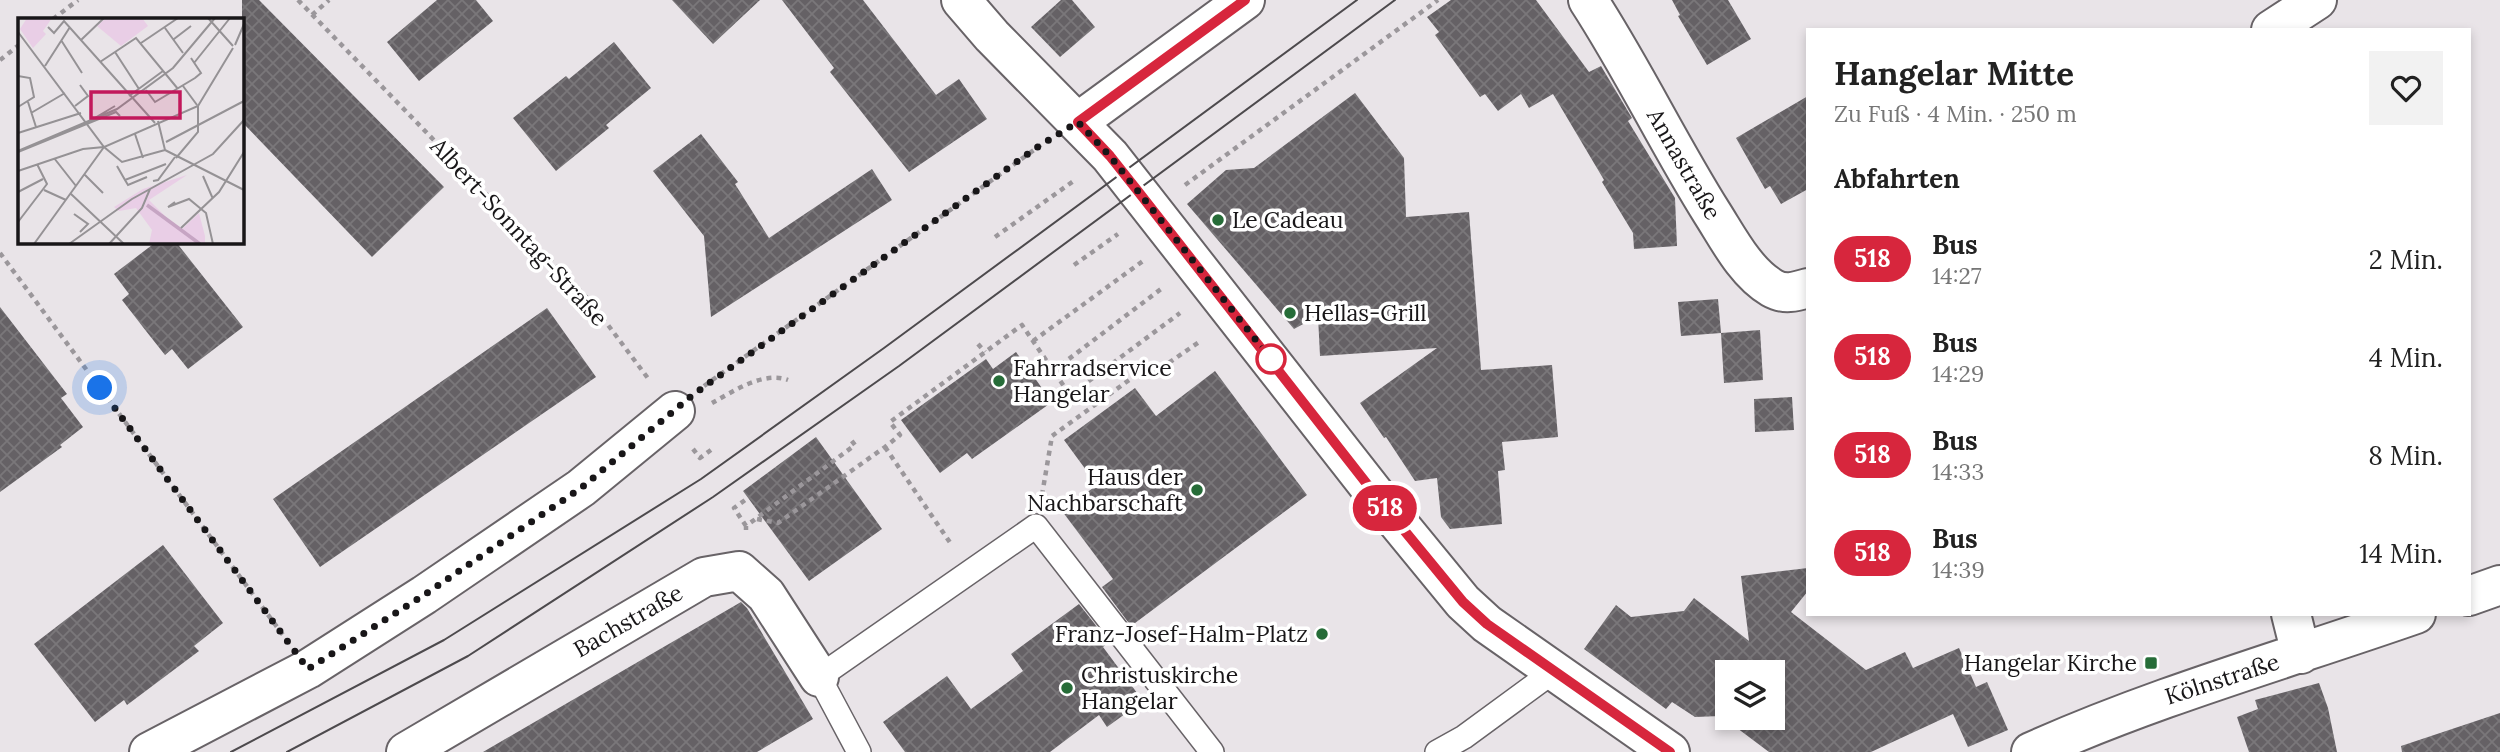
<!DOCTYPE html>
<html lang="de">
<meta charset="utf-8">
<style>
body{margin:0;font-family:Lora,serif;background:#f2f2f2;color:#222;height:100vh;display:flex;flex-direction:column;font-size:26px;white-space:nowrap}
*{box-sizing:border-box;margin:0}
p{font-size:23px;color:#767676}
.icon{flex:none;width:38px;height:38px;fill:none;stroke:currentColor;stroke-width:2;stroke-linecap:round;stroke-linejoin:round}
.map{position:relative;flex:1;overflow:hidden}
.details{position:absolute;left:1806px;top:28px;width:665px;height:588px;display:flex;flex-direction:column;background:#fff;border-radius:0px;box-shadow:0 4px 10px #0003}
.details>*{flex:none}
.badge{padding:0 14px;border-radius:23px;font-size:24px;line-height:46px}
.controls{position:absolute;left:1715px;top:660px;display:grid;gap:14px}
.controls a{display:grid;place-items:center;width:70px;height:70px;border-radius:0px;background:#fff;box-shadow:0 4px 10px #0003;font-size:35px}
.you{position:absolute;width:35px;height:35px;margin:-18px;border:5px solid #fff;border-radius:50%;background:#1a73e8;box-shadow:0 0 0 10px #1a73e833}
.map>.badge{position:absolute;translate:-50% -50%;box-shadow:0 0 0 4px #fff}
h2{padding:0 28px;font-size:26px;line-height:63px}
.round{display:grid;place-items:center;flex:none;width:74px;height:74px;border-radius:0px;background:#f2f2f2}
.head{display:flex;align-items:center;justify-content:space-between;height:119px;padding:0 28px}
h1{font-size:33px;font-weight:800;line-height:52px}
ul{padding:0;list-style:none}
li{display:flex;align-items:center;gap:21px;height:98px;padding:0 28px}
li div{flex:1}
li b{display:block;font-size:26px}
li em{font-style:normal}
li .badge{min-width:77px;font-weight:700;text-align:center}
.map>svg:first-child{display:block}
.building{fill:url(#building-cross-hatch);fill-rule:evenodd}
.lines{fill:none;stroke-linecap:round;stroke-linejoin:round}
.lane-casing{stroke:#686367;stroke-width:26}
.street-casing{stroke:#686367;stroke-width:42}
.path{stroke:#9b979b;stroke-width:4.5;stroke-dasharray:5 5;stroke-linecap:butt}
.lane{stroke:#fff;stroke-width:23}
.street{stroke:#fff;stroke-width:38}
.tram{stroke:#4d4a4d;stroke-width:2}
.line-casing{stroke:#fff;stroke-width:16}
.line{stroke:#d7263d;stroke-width:10}
.walk{stroke:#181618;stroke-width:7;stroke-dasharray:0 12.6}
.poi-dot{fill:#266c38;stroke:#fff;stroke-width:2.5}
.stop-dot{fill:#fff;stroke:#d7263d;stroke-width:3.5}
.labels{text-anchor:middle;stroke-width:7;stroke-linejoin:round;paint-order:stroke}
.street-label{font-size:23px;fill:#181618;stroke:#fff}
.poi-label{font-size:23px;fill:#181618;stroke:#fff;text-anchor:start}
.inset-river{fill:none;stroke:#c6a5c3;stroke-width:3.5}
.inset-road{fill:none;stroke:#959295;stroke-width:2}
.view{fill:#c2185b;fill-opacity:0.15;stroke:#c2185b;stroke-width:3.5}
.inset-edge{fill:none;stroke:#181618;stroke-width:3.5}
</style>
<div class="map">
<svg width="2500" height="752" viewBox="0 0 2500 752">
<defs>
<pattern id="building-cross-hatch" width="8" height="8" patternUnits="userSpaceOnUse" patternTransform="scale(1.75)"><rect width="8" height="8" fill="#656165"/><path d="M0 0l8 8M0 8l8-8" fill="none" stroke="#7a777a"/></pattern>
</defs>
<rect width="100%" height="100%" fill="#e9e4e8"/>
<path class="building" d="M 242,0 L 259,0 L 444,187 L 372,257 L 242,122 Z
M 437,0 L 476,0 L 493,21 L 419,81 L 387,42 Z
M 672,0 L 760,0 L 713,44 Z
M 782,0 L 863,0 L 936,95 L 959,79 L 987,119 L 909,172 L 830,72 L 834,68 Z
M 1061,0 L 1072,0 L 1095,27 L 1060,57 L 1031,27 Z
M 1451,0 L 1536,0 L 1589,72 L 1601,66 L 1632,118 L 1628,121 L 1675,198 L 1677,246 L 1634,249 L 1633,233 L 1602,182 L 1604,180 L 1553,94 L 1529,108 L 1521,94 L 1498,111 L 1485,94 L 1480,97 L 1435,35 L 1439,32 L 1427,17 Z
M 1672,0 L 1728,0 L 1751,39 L 1707,65 L 1678,16 L 1680,15 Z
M 614,42 L 651,88 L 606,125 L 609,128 L 556,171 L 513,118 L 566,76 L 569,79 Z
M 1355,93 L 1404,158 L 1406,217 L 1469,212 L 1481,370 L 1552,365 L 1558,437 L 1502,442 L 1505,470 L 1498,471 L 1502,524 L 1450,529 L 1441,517 L 1437,478 L 1415,481 L 1386,437 L 1384,438 L 1360,403 L 1437,348 L 1320,356 L 1318,316 L 1294,329 L 1187,204 L 1226,170 L 1254,168 Z
M 1808,96 L 1808,189 L 1781,204 L 1770,186 L 1765,189 L 1736,138 Z
M 701,134 L 738,182 L 735,184 L 769,238 L 872,169 L 892,200 L 711,317 L 704,236 L 653,171 Z
M 156,242 L 176,242 L 243,327 L 188,369 L 172,349 L 165,355 L 146,331 L 122,300 L 129,294 L 114,274 Z
M 1718,299 L 1721,333 L 1760,330 L 1763,380 L 1724,383 L 1721,333 L 1681,336 L 1678,302 Z
M 0,307 L 67,394 L 61,398 L 83,427 L 60,445 L 62,447 L 0,492 Z
M 547,308 L 596,377 L 320,567 L 273,499 Z
M 1016,352 L 1052,402 L 972,459 L 967,453 L 940,473 L 901,420 L 986,359 L 993,369 Z
M 1215,371 L 1307,495 L 1131,626 L 1102,587 L 1113,579 L 1062,511 L 1097,485 L 1064,440 L 1135,388 L 1156,416 Z
M 1792,397 L 1794,430 L 1755,432 L 1754,399 Z
M 816,437 L 882,529 L 809,581 L 743,491 Z
M 163,545 L 223,623 L 194,646 L 199,651 L 127,705 L 124,700 L 95,722 L 34,644 Z
M 1808,568 L 1808,591 L 1791,612 L 1866,670 L 1905,652 L 1913,668 L 1959,648 L 1976,687 L 1987,682 L 2008,730 L 1968,747 L 1953,714 L 1871,752 L 1769,752 L 1721,716 L 1695,717 L 1672,702 L 1666,709 L 1584,649 L 1616,605 L 1631,617 L 1684,611 L 1694,598 L 1749,641 L 1741,576 ZM 1727,672 L 1773,672 L 1773,718 L 1727,718 Z
M 741,602 L 747,608 L 813,719 L 757,752 L 483,752 Z
M 1079,604 L 1109,642 L 1103,647 L 1143,701 L 1107,727 L 1099,715 L 1050,752 L 905,752 L 883,722 L 947,676 L 971,709 L 1023,671 L 1011,654 Z
M 2319,683 L 2328,708 L 2337,752 L 2249,752 L 2237,717 L 2258,709 L 2255,700 Z
M 2500,713 L 2500,752 L 2402,752 L 2401,746 Z"/>
<g class="lines">
<g class="lane-casing">
<path id="lane" d="M 859,752 L 819,677 L 1036,526 L 1212,752
M 1437,752 L 1464,737 L 1554,671"/>
</g>
<g class="street-casing">
<path id="street" d="M 961,0 L 992,36 L 1110,156 L 1385,507 L 1463,602 L 1487,624 L 1670,752
M 1588,0 C 1633,69 1668,143 1712,213 C 1728,238 1745,272 1772,288 C 1784,295 1795,292 1808,288
M 2271,30 L 2317,0
M 1078,122 L 1245,0
M 2469,596 L 2500,585
M 2291,614 L 2301,654
M 149,752 L 308,669 L 424,595 L 581,488 L 675,411
M 406,752 L 704,577 L 739,571 L 766,595 L 819,677
M 2031,752 C 2156,696 2287,659 2416,614"/>
</g>
<path class="path" d="M 298,0 L 590,301 L 650,381
M 312,15 L 329,0
M 53,19 L 78,0
M 0,60 L 19,45
M 1185,185 L 1438,0
M 995,237 L 1075,180
M 0,253 L 283,635
M 1074,265 L 1118,234
M 1033,341 L 1143,261
M 978,344 L 985,352
M 1053,371 L 1161,289
M 704,386 L 1041,145
M 712,403 C 734,391 763,371 788,380
M 885,447 L 951,544
M 693,449 L 700,458 L 715,447
M 1042,495 L 1052,436 L 1136,375 L 1154,373 L 1202,340
M 757,519 L 778,523 L 885,447 L 900,435 L 890,422 L 1022,325 L 1070,395 L 1180,313
M 746,526 L 734,508 L 748,498
M 746,530 L 746,526 L 855,445 L 851,440"/>
<use href="#lane" class="lane"/>
<use href="#street" class="street"/>
<path class="tram" d="M 231,752 L 444,640 L 701,479 L 884,348 L 1357,0
M 287,752 L 468,656 L 713,497 L 899,366 L 1395,0"/>
</g>
<g class="lines">
<g class="line-casing">
<path id="line" d="M 1245,0 L 1078,122 L 1110,156 L 1137,190 L 1385,507 L 1463,602 L 1487,624 L 1670,752"/>
</g>
<use href="#line" class="line"/>
<path class="walk" d="M 100,388 L 308,669 L 424,595 L 581,488 L 694,394 L 1036,148 L 1078,122 L 1110,156 L 1271,359"/>
</g>
<g class="poi-dot">
<circle cx="1218" cy="220" r="7"/>
<circle cx="1290" cy="313" r="7"/>
<circle cx="999" cy="381" r="7"/>
<circle cx="1197" cy="490" r="7"/>
<circle cx="1322" cy="634" r="7"/>
<rect x="2144" y="656" width="14" height="14" rx="3.5"/>
<circle cx="1067" cy="688" r="7"/>
</g>
<circle class="stop-dot" cx="1271" cy="359" r="14"/>
<g class="labels">
<g class="street-label">
<text transform="translate(1684 164) rotate(60)" y="8">Annastraße</text>
<text transform="translate(519 232) rotate(47)" y="8">Albert-Sonntag-Straße</text>
<text transform="translate(628 621) rotate(-30)" y="8">Bachstraße</text>
<text transform="translate(2222 679) rotate(-18)" y="8">Kölnstraße</text>
</g>
<g class="poi-label">
<text x="1232" y="228">Le Cadeau</text>
<text x="1304" y="321">Hellas-Grill</text>
<text x="1013" y="376">Fahrradservice<tspan x="1013" dy="26">Hangelar</tspan></text>
<text x="1183" y="485" text-anchor="end">Haus der<tspan x="1183" dy="26">Nachbarschaft</tspan></text>
<text x="1308" y="642" text-anchor="end">Franz-Josef-Halm-Platz</text>
<text x="2137" y="671" text-anchor="end">Hangelar Kirche</text>
<text x="1081" y="683">Christuskirche<tspan x="1081" dy="26">Hangelar</tspan></text>
</g>
</g>
<g transform="translate(18 18)">
<rect width="226" height="226" fill="#e9e4e8"/>
<path d="M 181,195 L 187,218 L 187,226 L 162,213 Z" fill="#e9cee6"/>
<path d="M 9,0 L 34,0 L 25,13 L 28,16 L 15,30 L 2,11 ZM 169,157 L 131,182 L 162,213 L 185,226 L 131,226 L 134,212 L 118,190 L 101,193 L 96,189 L 125,171 Z" fill="#e9cee6"/>
<path d="M 88,0 L 124,0 L 130,8 L 103,28 L 79,8 Z" fill="#e9cee6"/>
<path class="inset-river" d="M 129,187 L 182,226"/>
<path class="inset-road" d="M 190,0 L 215,28M 30,9 L 36,15 L 46,3 L 137,105M 147,10 L 165,35M 0,14 L 86,129 L 104,144 L 147,132M 156,21 L 173,8M 43,22 L 64,55M 63,22 L 86,0M 123,25 L 160,0M 217,27 L 226,6M 97,34 L 121,71M 82,44 L 118,20 L 160,71M 176,45 L 212,0M 27,48 L 52,9M 0,58 L 12,60 L 16,79 L 0,89M 165,68 L 179,87M 128,72 L 137,84 L 177,60 L 183,55 L 173,40M 111,78 L 145,53M 10,84 L 18,109M 57,88 L 70,78 L 62,67M 13,95 L 47,75M 140,103 L 147,132M 70,104 L 97,88M 0,115 L 63,95M 117,116 L 125,140M 148,124 L 226,83M 147,132 L 226,172M 0,133 L 99,91 L 155,50 L 197,0M 0,134 L 98,94 L 102,98M 36,140 L 58,168M 158,140 L 180,114 L 180,88M 99,148 L 107,162 L 148,146M 0,153 L 65,131 L 86,129M 67,157 L 85,175M 185,158 L 195,181M 107,162 L 110,167 L 129,159M 135,163 L 140,162 L 157,139M 26,172 L 48,182M 0,174 L 25,161M 53,176 L 106,226M 157,184 L 150,189 L 171,181 L 188,195 L 195,226M 56,196 L 70,206 L 62,214M 0,204 L 29,166 L 19,146M 163,210 L 201,174 L 226,134M 16,226 L 86,129 L 180,88 L 215,30M 51,226 L 114,181 L 195,136 L 226,102M 91,226 L 124,190 L 132,171"/>
<path class="view" d="M 73,74 L 162,74 L 162,100 L 73,100 Z"/>
<rect width="226" height="226" class="inset-edge"/>
</g>
</svg>
<div class="controls">
<a><svg class="icon" aria-label="layers" viewBox="0 0 24 24"><path d="M12 4l9 5-9 5-9-5zM3 14l9 5 9-5"/></svg></a>
</div>
<div class="you" style="left:100px;top:388px"></div>
<b class="badge" style="left:1385px;top:508px;background:#d7263d;color:#fff">518</b>
<section class="details">
<div class="head"><div><h1>Hangelar Mitte</h1><p>Zu Fuß · 4 Min. · 250 m</p></div><a class="round"><svg class="icon" aria-label="heart" viewBox="0 0 24 24"><path d="M12 20l-8-8c-3-5 5-10 8-4 3-6 11-1 8 4z"/></svg></a></div>
<h2>Abfahrten</h2>
<ul>
<li><span class="badge" style="background:#d7263d;color:#fff">518</span><div><b>Bus</b><p>14:27</p></div><em>2 Min.</em></li>
<li><span class="badge" style="background:#d7263d;color:#fff">518</span><div><b>Bus</b><p>14:29</p></div><em>4 Min.</em></li>
<li><span class="badge" style="background:#d7263d;color:#fff">518</span><div><b>Bus</b><p>14:33</p></div><em>8 Min.</em></li>
<li><span class="badge" style="background:#d7263d;color:#fff">518</span><div><b>Bus</b><p>14:39</p></div><em>14 Min.</em></li>
</ul>
</section>
</div>
